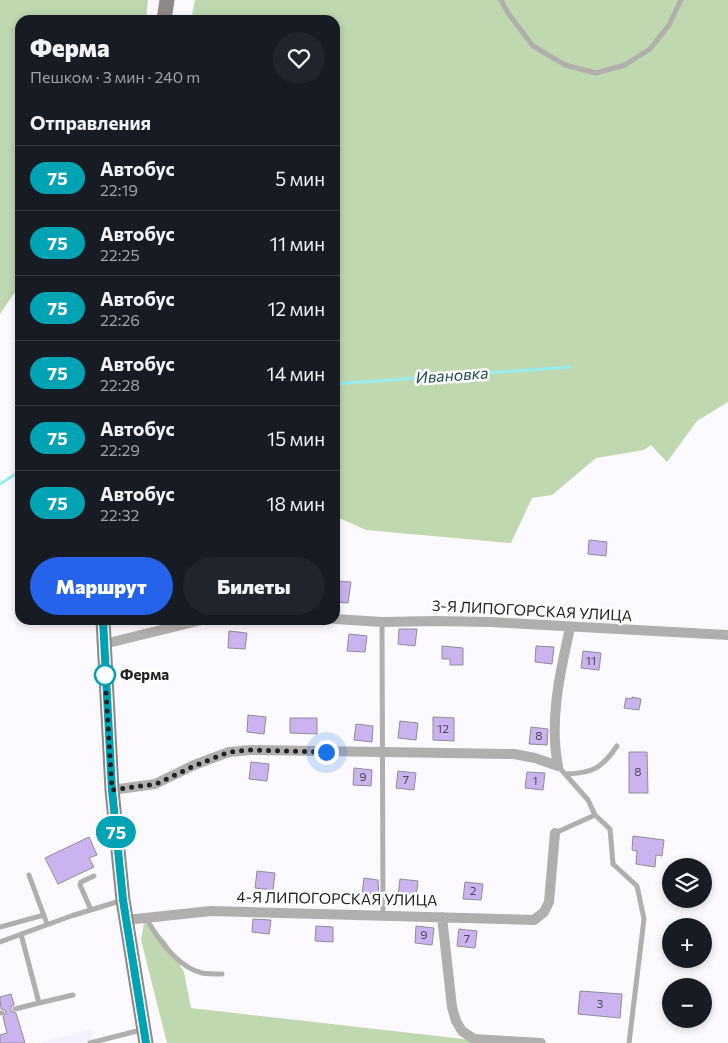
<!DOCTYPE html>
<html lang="ru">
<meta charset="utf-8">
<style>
body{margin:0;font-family:Commissioner,sans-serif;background:#20242c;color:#f1f3f6;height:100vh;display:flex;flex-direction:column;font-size:19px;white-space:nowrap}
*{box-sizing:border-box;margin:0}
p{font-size:16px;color:#9ea1a6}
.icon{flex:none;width:28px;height:28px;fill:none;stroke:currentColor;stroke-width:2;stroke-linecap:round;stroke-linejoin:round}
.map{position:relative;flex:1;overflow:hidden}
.side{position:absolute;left:15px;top:15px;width:325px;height:610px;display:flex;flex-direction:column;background:#171b24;border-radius:15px;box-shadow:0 2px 8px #0003}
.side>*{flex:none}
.badge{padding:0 10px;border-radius:16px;font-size:18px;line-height:32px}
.tools{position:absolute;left:662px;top:858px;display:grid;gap:10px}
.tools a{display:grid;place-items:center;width:50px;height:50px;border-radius:50%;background:#171b24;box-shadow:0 2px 8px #0003;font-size:25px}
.you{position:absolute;width:25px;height:25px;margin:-12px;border:4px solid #fff;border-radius:50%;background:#1a73e8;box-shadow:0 0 0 8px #1a73e833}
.map>.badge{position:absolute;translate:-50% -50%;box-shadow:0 0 0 2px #fff}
h2{padding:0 15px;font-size:19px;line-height:45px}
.round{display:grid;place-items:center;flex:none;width:52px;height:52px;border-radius:26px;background:#20242c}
.headline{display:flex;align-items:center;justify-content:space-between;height:85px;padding:0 15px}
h1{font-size:24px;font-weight:800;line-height:38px}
.primary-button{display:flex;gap:10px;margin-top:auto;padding:10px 15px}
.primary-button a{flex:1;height:58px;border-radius:30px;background:#2563eb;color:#fff;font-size:20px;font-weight:800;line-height:58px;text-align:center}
.primary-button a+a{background:#20242c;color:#f1f3f6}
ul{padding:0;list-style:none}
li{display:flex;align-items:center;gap:15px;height:65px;padding:0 15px;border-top:1px solid #363941}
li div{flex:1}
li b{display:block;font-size:19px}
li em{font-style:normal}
li .badge{min-width:55px;font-weight:700;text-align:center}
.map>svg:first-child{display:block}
.built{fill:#f5f0fe}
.green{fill:#bfd8af}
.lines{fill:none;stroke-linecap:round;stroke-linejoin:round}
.stream{stroke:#95edee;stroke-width:3}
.building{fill:#cab3ee;stroke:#8f8d93}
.lane{stroke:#b1aeae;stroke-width:5}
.street{stroke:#b1aeae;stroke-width:10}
.secondary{stroke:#8e8888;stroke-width:15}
.line-casing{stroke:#fff;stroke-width:11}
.line{stroke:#00a3b4;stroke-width:8}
.walk{stroke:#222224;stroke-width:5;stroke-dasharray:0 9}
.stop-dot{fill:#fff;stroke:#00a3b4;stroke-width:2.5}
.labels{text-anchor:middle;stroke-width:5;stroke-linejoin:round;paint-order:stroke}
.number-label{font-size:12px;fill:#4c4656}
.street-label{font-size:15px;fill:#222224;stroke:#fff}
.stop-label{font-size:15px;font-weight:bold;fill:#222224;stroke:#fff;text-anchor:start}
.water-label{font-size:16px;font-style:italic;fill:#254d4e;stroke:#fff}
</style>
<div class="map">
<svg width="728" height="1043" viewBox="0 0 728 1043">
<rect width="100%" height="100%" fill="#fcfaff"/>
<path class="built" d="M 91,1029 L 94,1043 L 38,1043 Z"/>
<path class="green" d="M 0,0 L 148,0 L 146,20 L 20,20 L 20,285 L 0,314 Z
M 195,0 L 728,0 L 728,402 L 697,421 L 667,462 L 651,445 L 644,450 L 596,458 L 552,495 L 532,498 L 511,543 L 366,530 L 335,516 L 335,20 L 191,20 Z
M 144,922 L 165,940 L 184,972 L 191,1008 L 499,1043 L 167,1043 L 141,940 Z"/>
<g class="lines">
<path class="stream" d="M 335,384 L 570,367
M 0,484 L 20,471"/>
</g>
<path class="building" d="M 589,540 L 607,542 L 606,556 L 588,554 Z
M 335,581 L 351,582 L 348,603 L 335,602 Z
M 399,629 L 417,629 L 415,646 L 398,644 Z
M 229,631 L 247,633 L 245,649 L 228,648 Z
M 349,634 L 367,636 L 365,652 L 347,651 Z
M 442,646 L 463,648 L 463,665 L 450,665 L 450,659 L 442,659 Z
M 536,646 L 554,647 L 552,664 L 535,662 Z
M 583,651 L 601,653 L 599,670 L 581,668 Z
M 632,697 L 641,699 L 639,710 L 624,708 L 626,698 L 632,699 Z
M 248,715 L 266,717 L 264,734 L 247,732 Z
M 433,717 L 454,718 L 454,741 L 433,740 Z
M 290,718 L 317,718 L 317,734 L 290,733 Z
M 400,721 L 418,723 L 416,740 L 398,738 Z
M 356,724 L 373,726 L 372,742 L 354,740 Z
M 531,727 L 548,729 L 547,745 L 529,744 Z
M 629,752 L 647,752 L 648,793 L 629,793 Z
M 251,762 L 269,764 L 267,781 L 249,779 Z
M 354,768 L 372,770 L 371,786 L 353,785 Z
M 398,771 L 416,773 L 414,790 L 396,788 Z
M 527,772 L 545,773 L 543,790 L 525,788 Z
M 633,836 L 664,840 L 662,856 L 656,855 L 655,867 L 636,864 L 637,851 L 632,850 Z
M 89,837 L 97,855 L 89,858 L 94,867 L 58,884 L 45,858 Z
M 257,871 L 275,873 L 273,890 L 255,888 Z
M 364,878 L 378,880 L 379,897 L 362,895 Z
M 400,879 L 418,881 L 416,898 L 398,896 Z
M 465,882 L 483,884 L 481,900 L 463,899 Z
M 253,919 L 271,920 L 269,934 L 252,932 Z
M 316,926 L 333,927 L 333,942 L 315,941 Z
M 416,926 L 434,928 L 432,945 L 415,943 Z
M 459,929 L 477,931 L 475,948 L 457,946 Z
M 580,991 L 622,994 L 620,1018 L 578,1014 Z
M 11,994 L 14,1005 L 11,1007 L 11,1011 L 16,1013 L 25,1043 L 0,1043 L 0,1035 L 7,1033 L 3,1017 L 6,1013 L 5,1010 L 1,1009 L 0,997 Z"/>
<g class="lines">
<path class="lane" d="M 501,0 L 508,13 L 533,46 L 565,65 L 596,73 L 625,65 L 650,49 L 669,25 L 681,0
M 382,622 L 383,915
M 558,766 L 588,800 L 595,815 L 610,829 L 613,864 L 637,886 L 644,919 L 629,1043
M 566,774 C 593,773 602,768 617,746
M 555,833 L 595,815
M 29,875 L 47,924
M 91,910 L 80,885 L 81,882 L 94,876
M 146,918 C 158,939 177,967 202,973 C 209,974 216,974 222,974
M 0,927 L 44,915
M 0,942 L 71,916 L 120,901
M 39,1003 L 73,995
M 15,1009 L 39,1003 L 21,934
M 0,1013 L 2,1013
M 90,1043 L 141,1030"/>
<path class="street" d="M 335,619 L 382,622 L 436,621 L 490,622 L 728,635
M 104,644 L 202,620
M 558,766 C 549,720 560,673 570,628
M 112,790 L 155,784 L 194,765 L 229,752 L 251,750 L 514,754 L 535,758 L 558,766
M 442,917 L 452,1007 L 456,1021 L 462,1031 L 474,1039 L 541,1043
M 126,920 L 211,911 L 534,920 L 544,912 L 549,902 L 555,833"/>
<path class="secondary" d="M 164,20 L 167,0
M 103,620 L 112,790 L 123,900 L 146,1043"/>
</g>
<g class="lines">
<g class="line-casing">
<path id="line" d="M 103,620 L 112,790 L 123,900 L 146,1043"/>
</g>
<use href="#line" class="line"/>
<path class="walk" d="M 105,675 L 112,790 L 156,784 L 194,766 L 229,752 L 251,750 L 326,752"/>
</g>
<circle class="stop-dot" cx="105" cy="675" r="10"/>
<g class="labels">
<g class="number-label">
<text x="591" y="665">11</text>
<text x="443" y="733">12</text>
<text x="539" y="740">8</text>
<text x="638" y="776">8</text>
<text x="363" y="781">9</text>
<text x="406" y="784">7</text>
<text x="535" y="785">1</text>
<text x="473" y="895">2</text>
<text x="424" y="939">9</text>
<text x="467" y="943">7</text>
<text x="600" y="1008">3</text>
</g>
<g class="street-label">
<text transform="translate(532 611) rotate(3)" y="5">3-Я ЛИПОГОРСКАЯ УЛИЦА</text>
<text transform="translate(337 899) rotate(1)" y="5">4-Я ЛИПОГОРСКАЯ УЛИЦА</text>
</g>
<g class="stop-label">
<text x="120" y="680">Ферма</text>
</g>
<g class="water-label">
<text transform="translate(452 375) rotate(-4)" y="6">Ивановка</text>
</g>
</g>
</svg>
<div class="tools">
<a><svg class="icon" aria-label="layers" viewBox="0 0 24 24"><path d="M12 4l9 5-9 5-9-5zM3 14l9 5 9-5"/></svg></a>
<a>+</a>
<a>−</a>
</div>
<div class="you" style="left:326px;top:752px"></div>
<b class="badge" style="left:116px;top:832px;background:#00a3b4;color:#fff">75</b>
<section class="side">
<div class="headline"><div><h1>Ферма</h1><p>Пешком · 3 мин · 240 m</p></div><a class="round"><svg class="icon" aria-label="heart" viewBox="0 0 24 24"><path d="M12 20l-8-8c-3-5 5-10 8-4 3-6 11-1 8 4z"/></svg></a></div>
<h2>Отправления</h2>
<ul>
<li><span class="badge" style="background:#00a3b4;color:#fff">75</span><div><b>Автобус</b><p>22:19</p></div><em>5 мин</em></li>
<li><span class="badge" style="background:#00a3b4;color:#fff">75</span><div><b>Автобус</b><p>22:25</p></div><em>11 мин</em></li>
<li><span class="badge" style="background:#00a3b4;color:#fff">75</span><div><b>Автобус</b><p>22:26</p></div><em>12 мин</em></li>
<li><span class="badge" style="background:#00a3b4;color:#fff">75</span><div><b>Автобус</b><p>22:28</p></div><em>14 мин</em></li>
<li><span class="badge" style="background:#00a3b4;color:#fff">75</span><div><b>Автобус</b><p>22:29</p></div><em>15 мин</em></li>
<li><span class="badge" style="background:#00a3b4;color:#fff">75</span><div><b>Автобус</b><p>22:32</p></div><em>18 мин</em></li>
</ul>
<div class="primary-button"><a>Маршрут</a><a>Билеты</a></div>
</section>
</div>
